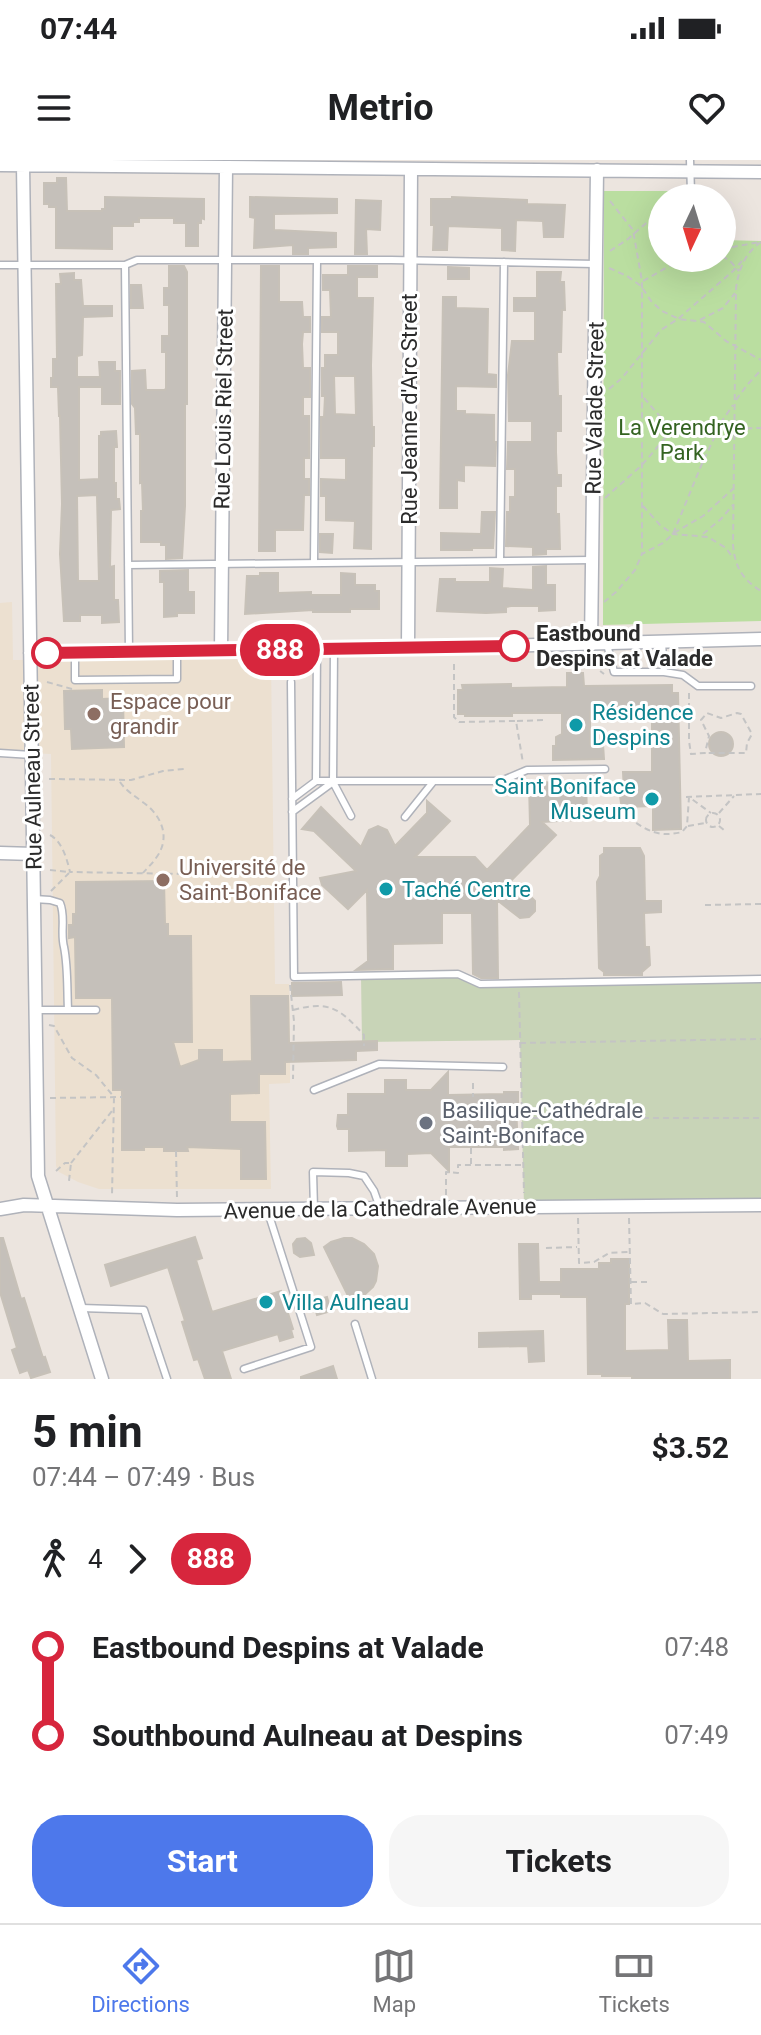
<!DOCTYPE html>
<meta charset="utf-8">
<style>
body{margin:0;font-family:Roboto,sans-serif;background:#f6f6f6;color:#202124;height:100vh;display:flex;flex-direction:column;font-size:30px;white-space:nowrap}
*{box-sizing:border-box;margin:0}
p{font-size:26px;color:#757577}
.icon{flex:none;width:44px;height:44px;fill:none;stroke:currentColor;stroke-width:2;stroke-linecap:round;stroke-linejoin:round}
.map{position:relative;height:1219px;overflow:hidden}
.side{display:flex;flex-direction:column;background:#fff;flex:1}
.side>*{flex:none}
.badge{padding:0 16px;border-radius:26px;font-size:28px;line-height:52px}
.needle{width:52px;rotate:184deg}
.controls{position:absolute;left:648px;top:24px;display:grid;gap:16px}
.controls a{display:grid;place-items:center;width:88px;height:88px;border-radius:50%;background:#fff;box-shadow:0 8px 32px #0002;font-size:40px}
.map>.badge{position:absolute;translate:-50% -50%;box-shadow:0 0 0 4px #fff}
.legs{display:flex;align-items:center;gap:12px;height:88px;padding:0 32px;font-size:26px}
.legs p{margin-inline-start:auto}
.overview{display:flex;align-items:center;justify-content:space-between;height:136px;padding:0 32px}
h1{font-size:44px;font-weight:700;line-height:60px}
.button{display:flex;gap:16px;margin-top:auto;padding:16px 32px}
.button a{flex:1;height:92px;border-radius:32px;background:#4d78eb;color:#fff;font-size:32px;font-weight:700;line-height:92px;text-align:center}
.button a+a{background:#f6f6f6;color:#202124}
ul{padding:0 32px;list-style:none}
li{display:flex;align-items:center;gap:28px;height:88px;font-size:30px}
li i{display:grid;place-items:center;width:12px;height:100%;margin:0 10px;background:currentColor}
li i::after{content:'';width:20px;height:20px;margin:-10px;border:6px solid;border-radius:50%;background:#fff}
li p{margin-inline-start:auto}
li:first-child i{background:linear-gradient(#0000 50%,currentColor 0)}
li:last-child i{background:linear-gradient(currentColor 50%,#0000 0)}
.status{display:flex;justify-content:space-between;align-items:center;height:56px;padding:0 40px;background:#fff;direction:ltr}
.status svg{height:22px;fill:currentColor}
header{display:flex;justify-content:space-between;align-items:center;height:104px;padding:0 32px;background:#fff;font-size:36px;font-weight:700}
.dock{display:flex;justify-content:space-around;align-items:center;height:112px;border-top:2px solid #e0e0e0;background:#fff;font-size:22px;color:#757577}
.dock a{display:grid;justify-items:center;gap:4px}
.dock .on{color:#4d78eb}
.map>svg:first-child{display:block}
.education{fill:#ece0d0}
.green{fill:#badea0}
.cemetery{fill:#c8d4b7}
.building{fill:#c5c0ba;stroke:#c7c1b8;stroke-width:2;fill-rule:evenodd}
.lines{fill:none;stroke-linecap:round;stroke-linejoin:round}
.service-casing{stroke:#afb2ba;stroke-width:9}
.minor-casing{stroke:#afb2ba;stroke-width:15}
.path{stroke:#c4c4c4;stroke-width:2;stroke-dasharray:6 4;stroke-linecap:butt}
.service{stroke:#fff;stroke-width:6}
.minor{stroke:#fff;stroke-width:12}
.line-1-casing{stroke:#fff;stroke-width:18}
.line-1{stroke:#d7263d;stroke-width:12}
.stop-1-dot{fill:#fff;stroke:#d7263d;stroke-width:4}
.education-dot{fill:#8d6e63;stroke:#fff;stroke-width:3}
.culture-dot{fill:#0f9aa8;stroke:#fff;stroke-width:3}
.worship-dot{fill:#6b7280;stroke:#fff;stroke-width:3}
.labels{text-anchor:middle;stroke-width:6;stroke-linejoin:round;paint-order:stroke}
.street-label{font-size:22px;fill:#2b2b2b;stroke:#fff}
.park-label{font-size:22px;fill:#346321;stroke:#fff}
.stop-label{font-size:22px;font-weight:bold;fill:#2b2b2b;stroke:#fff;text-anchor:start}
.education-label{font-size:22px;fill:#785e54;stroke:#fff;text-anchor:start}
.culture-label{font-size:22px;fill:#0d838f;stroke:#fff;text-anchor:start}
.worship-label{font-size:22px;fill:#5b616d;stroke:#fff;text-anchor:start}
</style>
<div class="status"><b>07:44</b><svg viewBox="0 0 49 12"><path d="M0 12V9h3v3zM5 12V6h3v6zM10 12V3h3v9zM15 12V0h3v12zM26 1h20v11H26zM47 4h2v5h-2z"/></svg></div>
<header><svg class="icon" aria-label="menu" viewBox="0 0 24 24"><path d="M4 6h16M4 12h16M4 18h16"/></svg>Metrio<svg class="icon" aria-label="heart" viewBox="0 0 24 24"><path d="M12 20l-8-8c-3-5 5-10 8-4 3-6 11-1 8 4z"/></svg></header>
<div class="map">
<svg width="761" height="1219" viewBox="0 0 761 1219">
<rect width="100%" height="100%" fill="#ece5df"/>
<path class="education" d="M 12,442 L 13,500 L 271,499 L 275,824 L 289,824 L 290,851 L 290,923 L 269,924 L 271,1029 L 99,1029 L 78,1022 L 59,1012 L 56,1006 L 51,594 L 0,592 L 0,443 Z"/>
<path class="green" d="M 604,31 L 688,31 L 688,38 L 662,38 L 662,98 L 722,98 L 722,80 L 761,81 L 761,461 L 603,465 Z"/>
<path class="cemetery" d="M 458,814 L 476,824 L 761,819 L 761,1045 L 524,1047 L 520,880 L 362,882 L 361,816 Z"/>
<path class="building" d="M 57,18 L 66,18 L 67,51 L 102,51 L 102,49 L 105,49 L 105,37 L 204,39 L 204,59 L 201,58 L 201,63 L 198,63 L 198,86 L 186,86 L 186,63 L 174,63 L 174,58 L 139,58 L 139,62 L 133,62 L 133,66 L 112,66 L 112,89 L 56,88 L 56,47 L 49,47 L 49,44 L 44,44 L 44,23 L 57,23 Z
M 250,37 L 337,39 L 337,53 L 274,54 L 274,70 L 336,73 L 336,87 L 308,88 L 308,94 L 293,94 L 293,85 L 254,88 L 255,58 L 250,57 Z
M 452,37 L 527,40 L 527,44 L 565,45 L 563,77 L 544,77 L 543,61 L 516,60 L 515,91 L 502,90 L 502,68 L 448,66 L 447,90 L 433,90 L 434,65 L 431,65 L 431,39 L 452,39 Z
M 356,40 L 381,41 L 380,70 L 366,69 L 367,94 L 355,94 Z
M 169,106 L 184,106 L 187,112 L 187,244 L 185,244 L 185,346 L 182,398 L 166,399 L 166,385 L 161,385 L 161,382 L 141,382 L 141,351 L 143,351 L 142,322 L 140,323 L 140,274 L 136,274 L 135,248 L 132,244 L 132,211 L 145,210 L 146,230 L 165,230 L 166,228 L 166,192 L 162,192 L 162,176 L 169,176 L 169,145 L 164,145 L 164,128 L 169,128 Z
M 261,106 L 279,106 L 279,142 L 302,142 L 303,157 L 310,157 L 310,172 L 303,172 L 302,184 L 303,208 L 310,208 L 310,237 L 303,237 L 303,256 L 309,256 L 309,298 L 304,298 L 304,319 L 309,319 L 309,335 L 304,335 L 303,370 L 275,370 L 275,391 L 259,391 Z
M 348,106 L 377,106 L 377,117 L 357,117 L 357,138 L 373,138 L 371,205 L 372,267 L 374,267 L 374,286 L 372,286 L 371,389 L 354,388 L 355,361 L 326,360 L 326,336 L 321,336 L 321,319 L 346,320 L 346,298 L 321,298 L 321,257 L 324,257 L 325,236 L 322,236 L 322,208 L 325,208 L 325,195 L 338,195 L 338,172 L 322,172 L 322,157 L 331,157 L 330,130 L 323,130 L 323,115 L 348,115 ZM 334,216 L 355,216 L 356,255 L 335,254 Z
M 448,107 L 469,108 L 469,119 L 448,119 Z
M 537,112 L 561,112 L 560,122 L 564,122 L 565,150 L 562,150 L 561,192 L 557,192 L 558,236 L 561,236 L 561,271 L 556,271 L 556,292 L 557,315 L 561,315 L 561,326 L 556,326 L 556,354 L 559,354 L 560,389 L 546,389 L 546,394 L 533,395 L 533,387 L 506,386 L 507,352 L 510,352 L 510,337 L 515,337 L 515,309 L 507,309 L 508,282 L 532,282 L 532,261 L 509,261 L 508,215 L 512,181 L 535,181 L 535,151 L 514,151 L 514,138 L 537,138 Z
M 74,113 L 74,120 L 81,120 L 83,146 L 112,146 L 112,156 L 83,157 L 82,195 L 77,196 L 77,217 L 100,217 L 99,202 L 115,202 L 115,211 L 120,211 L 120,244 L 102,244 L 102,227 L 79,227 L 79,320 L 99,319 L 99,276 L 101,276 L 101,272 L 116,271 L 117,287 L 114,287 L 114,323 L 116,323 L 116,339 L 119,339 L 120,349 L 111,350 L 110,407 L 114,406 L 114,440 L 118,440 L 119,462 L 102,463 L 102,455 L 80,455 L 80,461 L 64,461 L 60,394 L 62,344 L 60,256 L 59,256 L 58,227 L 51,227 L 51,218 L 53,218 L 53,199 L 57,199 L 56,124 L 61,124 L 60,114 ZM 97,335 L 99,421 L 78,421 L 77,336 Z
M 131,125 L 141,125 L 143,148 L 131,148 Z
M 443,137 L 456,137 L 456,148 L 488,149 L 487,214 L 496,215 L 496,227 L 456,226 L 456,251 L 465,251 L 465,254 L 494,255 L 494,282 L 496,282 L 495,306 L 464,305 L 464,321 L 457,320 L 457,348 L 440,348 Z
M 482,352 L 495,352 L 493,388 L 472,388 L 472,390 L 441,390 L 441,373 L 481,374 Z
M 320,374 L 333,374 L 332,393 L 320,392 Z
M 546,406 L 546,425 L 555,425 L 555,450 L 539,451 L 539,446 L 511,446 L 506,447 L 506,452 L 486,453 L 437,451 L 440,419 L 455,419 L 455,422 L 490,422 L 490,408 L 503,409 L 502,428 L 533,430 L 533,407 Z
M 188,410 L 188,432 L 194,432 L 194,453 L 177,453 L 177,456 L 164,457 L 164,422 L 160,422 L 160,411 Z
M 260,413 L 278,413 L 278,433 L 311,432 L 311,435 L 341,435 L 341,413 L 355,414 L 355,425 L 375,425 L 375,431 L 379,431 L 379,449 L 350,449 L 350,452 L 313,452 L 313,450 L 245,454 L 247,416 L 260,416 Z
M 567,513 L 583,513 L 584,526 L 672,525 L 672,533 L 678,533 L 681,669 L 653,670 L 653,646 L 624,647 L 621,643 L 620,635 L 624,632 L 623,612 L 652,612 L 652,551 L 590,552 L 590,584 L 603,584 L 604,599 L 553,600 L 553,586 L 556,586 L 556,577 L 562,574 L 562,553 L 512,553 L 512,556 L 465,556 L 465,554 L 458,554 L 458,530 L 463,530 L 462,525 L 511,524 L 511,528 L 567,527 Z
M 102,530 L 102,539 L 123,538 L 124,587 L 72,589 L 71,569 L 65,569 L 64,531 Z
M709 584a12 12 0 1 1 24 0a12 12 0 1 1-24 0Z
M 558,622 L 558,628 L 586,626 L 587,652 L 573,653 L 574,660 L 542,662 L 556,675 L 496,736 L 529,735 L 535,741 L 535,751 L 529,757 L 520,758 L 497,740 L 498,818 L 481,818 L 473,814 L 472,753 L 442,753 L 442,783 L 393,784 L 393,809 L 356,810 L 368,801 L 367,730 L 348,749 L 322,725 L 320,718 L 356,711 L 314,671 L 302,669 L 321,647 L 361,687 L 369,670 L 378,666 L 387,670 L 395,686 L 427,653 L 427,641 L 450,661 L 415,697 L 475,697 L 487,710 L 530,665 L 529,623 Z
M 604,688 L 640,688 L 644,696 L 645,741 L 661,741 L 661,752 L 644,753 L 645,787 L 649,787 L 650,805 L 642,812 L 642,815 L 604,815 L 604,812 L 599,808 L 597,722 L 600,716 L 600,696 L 604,693 Z
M 164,721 L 165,764 L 168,764 L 168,776 L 191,776 L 192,882 L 173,882 L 180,907 L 199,900 L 199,890 L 222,890 L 222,902 L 252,901 L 251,836 L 288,836 L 289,883 L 377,881 L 377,890 L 356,891 L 356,900 L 285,902 L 285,914 L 259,914 L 259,933 L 230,934 L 230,962 L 265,962 L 266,1019 L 241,1019 L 241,989 L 187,987 L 188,991 L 164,991 L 164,987 L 144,987 L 144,990 L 122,990 L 122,930 L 113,930 L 112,838 L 76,838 L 75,777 L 69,778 L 69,765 L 73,765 L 73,754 L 76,754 L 76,722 Z
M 341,822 L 342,835 L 292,836 L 292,823 Z
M 448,912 L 448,935 L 504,934 L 504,932 L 518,932 L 518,946 L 516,946 L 518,989 L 504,990 L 504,987 L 449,987 L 449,1011 L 431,993 L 407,994 L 407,1006 L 386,1006 L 386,990 L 349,991 L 349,969 L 338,969 L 337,966 L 338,955 L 348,955 L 348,934 L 385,934 L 385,920 L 406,920 L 406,930 L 431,930 Z
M 195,1077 L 202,1098 L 196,1100 L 212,1152 L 281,1131 L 293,1169 L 291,1170 L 293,1177 L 280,1181 L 278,1174 L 222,1191 L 231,1219 L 205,1219 L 198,1199 L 194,1200 L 182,1162 L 185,1161 L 168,1107 L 111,1126 L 105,1105 Z
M 0,1078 L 3,1078 L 21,1139 L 24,1138 L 43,1198 L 45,1197 L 50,1212 L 31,1218 L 28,1210 L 20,1213 L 12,1190 L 17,1188 L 0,1132 Z
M 305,1078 L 311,1083 L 314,1095 L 300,1097 L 294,1093 L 293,1084 L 297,1079 Z
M 344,1078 L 352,1078 L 364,1084 L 374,1094 L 378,1106 L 376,1121 L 373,1127 L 361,1138 L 350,1140 L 324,1087 L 331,1082 Z
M 519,1084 L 538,1084 L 539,1122 L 561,1122 L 561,1109 L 599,1109 L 599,1103 L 611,1103 L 611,1099 L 629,1099 L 629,1144 L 625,1144 L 625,1191 L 669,1190 L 668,1160 L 687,1160 L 688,1201 L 730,1200 L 730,1219 L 632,1219 L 632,1216 L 602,1216 L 602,1214 L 588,1214 L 587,1137 L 561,1137 L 561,1134 L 531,1134 L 531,1139 L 520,1139 Z
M 327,1137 L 331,1151 L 317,1155 L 313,1141 Z
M 543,1171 L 544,1201 L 529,1202 L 528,1186 L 479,1187 L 479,1173 Z
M 333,1206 L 337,1219 L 301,1219 L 301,1217 Z"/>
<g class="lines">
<g class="service-casing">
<path id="service" d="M 690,0 L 691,32
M 0,105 L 125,105 L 137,100 L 391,100 L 595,104
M 125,105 L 129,492
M 500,400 L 504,102
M 314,402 L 317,100
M 128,405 L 592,400
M 607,484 L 614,512 L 664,512 L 662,483
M 334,489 L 333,622 L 351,656
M 75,493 L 75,520 L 177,519 L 177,492
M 664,512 L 683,515 L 698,526 L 751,526
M 291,522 L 294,817 L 458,814 L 480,824 L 761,819
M 0,593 L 32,595
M 316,621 L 317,489
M 292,639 L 316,621 L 501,621 L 527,610 L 605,609
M 292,652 L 333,622
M 405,657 L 433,622
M 34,739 L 50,740 L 60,743 C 66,757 60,772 64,787 C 68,807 67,828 68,850
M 36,850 L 96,850
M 314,930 L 379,904 L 503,907
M 314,1049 L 313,1012 L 349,1013 L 364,1016 L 374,1031 L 380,1048
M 81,1148 L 144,1150 L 167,1219
M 355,1164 L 372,1219
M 244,1209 L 311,1187 L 267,1049"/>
</g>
<g class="minor-casing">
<path id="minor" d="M 0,5 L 761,12
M 23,5 L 38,1016 L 102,1219
M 591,485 L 597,10
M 408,488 L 411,9
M 221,491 L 226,7
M 30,493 L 424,488 L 761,479
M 0,693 L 34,694
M 0,1049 L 24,1045 L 177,1050 L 761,1045"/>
</g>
<path class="path" d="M 671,38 L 679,31
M 610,41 L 633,70 L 642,121 L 642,394
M 761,82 C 744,94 739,109 736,128 L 733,385 C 735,407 742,419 761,431
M 722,89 L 760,82
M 610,91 L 628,79 L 662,49
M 722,96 L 730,101 L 739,111
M 609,108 L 627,116 L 641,126 L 651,141 L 662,151 L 679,159 L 704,162 L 726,181 L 761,200
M 643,121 L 683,98
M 700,160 L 723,148 L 735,133
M 609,229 L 622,218 L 661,170 L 678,159 L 733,111 L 742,101
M 644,238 L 671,269
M 736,240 L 748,224 L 761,210
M 605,338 L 642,305 L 672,270 L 761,268
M 643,346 L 660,365 L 673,374 L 708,377 L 726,388 L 733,398
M 674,373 L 703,356 L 733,329
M 703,374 L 721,359 L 733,345
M 604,442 L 616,432 L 635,410 L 642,394 L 663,383 L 673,374 L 701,306 L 722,261 L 733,245
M 288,469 L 289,477
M 596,502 L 599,510 L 604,514
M 454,504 L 454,557 L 459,562 L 516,561 L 523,603
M 47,522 L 72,529
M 689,533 L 689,581 L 691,594 L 705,593 L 709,576 L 701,560 L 707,553 L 721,558 L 737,553 L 741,554 L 752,574 L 747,583 L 746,593 L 705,593
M 517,561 L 545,560
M 49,619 L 131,620 L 163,611 L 184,609
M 120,622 C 126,631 135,636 144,643 C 162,656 171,678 156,698 C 152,704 147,708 143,713
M 686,637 L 761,634
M 620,651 C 642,667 654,679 682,672 L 687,666 L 689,637 L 711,653
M706 660a7 7 0 1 1 14 0a7 7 0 1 1-14 0Z
M 719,653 L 734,636
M 688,666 L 705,663
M 719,666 L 725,671
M 50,675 C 62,681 67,699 70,712 L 185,714
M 50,710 L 69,712
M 51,731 L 69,713
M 705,745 L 761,744
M 290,825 L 294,861 L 293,919
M 519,832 L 524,1033
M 293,850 C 330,840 340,849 364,875 L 364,886
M 49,865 L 54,866 L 72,898 L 96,915 L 114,937 L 112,1035
M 520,883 L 761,879
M 473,923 L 473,937
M 50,938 L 122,937
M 523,958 L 761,958
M 176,991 L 177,1038
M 71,1003 L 112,951
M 471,1004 L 471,985
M 56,1011 L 65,1003 L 71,1003 L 69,1021
M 446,1035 L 446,1012 L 458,1013 L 458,1005 L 522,1005
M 578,1058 L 579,1103 L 594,1102 L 609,1093 L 628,1092
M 629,1058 L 631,1144 L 645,1143 L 663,1154 L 761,1152
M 546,1088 L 577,1087
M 631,1122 L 650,1122"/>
<use href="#service" class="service"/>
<use href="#minor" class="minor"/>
</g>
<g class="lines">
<g class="line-1-casing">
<path id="line-1" d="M 47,493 L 514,486"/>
</g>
<use href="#line-1" class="line-1"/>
</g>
<g class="stop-1-dot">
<circle cx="514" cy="486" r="14"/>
<circle cx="47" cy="493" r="14"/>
</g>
<g class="education-dot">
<circle cx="94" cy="554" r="8"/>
<circle cx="163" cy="720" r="8"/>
</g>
<g class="culture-dot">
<circle cx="576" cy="565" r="8"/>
<circle cx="652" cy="639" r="8"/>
<circle cx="386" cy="729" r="8"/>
<circle cx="266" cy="1142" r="8"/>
</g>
<circle class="worship-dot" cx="426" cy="963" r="8"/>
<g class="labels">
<g class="street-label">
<text transform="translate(594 248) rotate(-89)" y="8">Rue Valade Street</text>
<text transform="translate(223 249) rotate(-89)" y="8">Rue Louis Riel Street</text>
<text transform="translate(409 249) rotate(-90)" y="8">Rue Jeanne d'Arc Street</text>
<text transform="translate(32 617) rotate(-91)" y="8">Rue Aulneau Street</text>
<text transform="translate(380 1048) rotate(-1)" y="8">Avenue de la Cathedrale Avenue</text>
</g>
<g class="park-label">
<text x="682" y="275">La Verendrye<tspan x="682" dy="25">Park</tspan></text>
</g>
<g class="stop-label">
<text x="536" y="481">Eastbound<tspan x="536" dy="25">Despins at Valade</tspan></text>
</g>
<g class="education-label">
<text x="110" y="549">Espace pour<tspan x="110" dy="25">grandir</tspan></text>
<text x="179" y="715">Université de<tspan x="179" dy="25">Saint-Boniface</tspan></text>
</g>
<g class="culture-label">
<text x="592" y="560">Résidence<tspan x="592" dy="25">Despins</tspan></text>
<text x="636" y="634" text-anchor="end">Saint Boniface<tspan x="636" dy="25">Museum</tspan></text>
<text x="402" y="737">Taché Centre</text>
<text x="282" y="1150">Villa Aulneau</text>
</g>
<g class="worship-label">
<text x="442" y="958">Basilique-Cathédrale<tspan x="442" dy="25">Saint-Boniface</tspan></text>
</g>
</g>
</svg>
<div class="controls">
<a><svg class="needle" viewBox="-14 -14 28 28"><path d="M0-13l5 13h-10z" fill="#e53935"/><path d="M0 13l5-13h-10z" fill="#757577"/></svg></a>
</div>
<b class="badge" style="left:280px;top:490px;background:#d7263d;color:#fff">888</b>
</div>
<section class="side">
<div class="overview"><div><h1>5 min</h1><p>07:44 – 07:49 · Bus</p></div><b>$3.52</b></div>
<div class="legs"><svg class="icon" aria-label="walk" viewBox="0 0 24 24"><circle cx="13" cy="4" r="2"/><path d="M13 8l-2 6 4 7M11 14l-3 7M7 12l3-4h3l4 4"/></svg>4<svg class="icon" aria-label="forward" viewBox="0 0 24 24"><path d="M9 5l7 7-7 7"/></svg><b class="badge" style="background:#d7263d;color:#fff">888</b></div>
<ul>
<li><i style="color:#d7263d"></i><b>Eastbound Despins at Valade</b><p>07:48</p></li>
<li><i style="color:#d7263d"></i><b>Southbound Aulneau at Despins</b><p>07:49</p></li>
</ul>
<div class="button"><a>Start</a><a>Tickets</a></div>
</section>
<nav class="dock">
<a class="on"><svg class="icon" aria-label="directions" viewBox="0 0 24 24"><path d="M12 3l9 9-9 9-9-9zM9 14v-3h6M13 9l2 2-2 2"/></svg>Directions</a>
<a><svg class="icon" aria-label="map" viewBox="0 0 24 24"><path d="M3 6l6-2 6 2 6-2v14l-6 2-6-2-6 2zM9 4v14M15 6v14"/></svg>Map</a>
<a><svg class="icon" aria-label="tickets" viewBox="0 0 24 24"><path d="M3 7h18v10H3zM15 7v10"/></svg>Tickets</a>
</nav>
